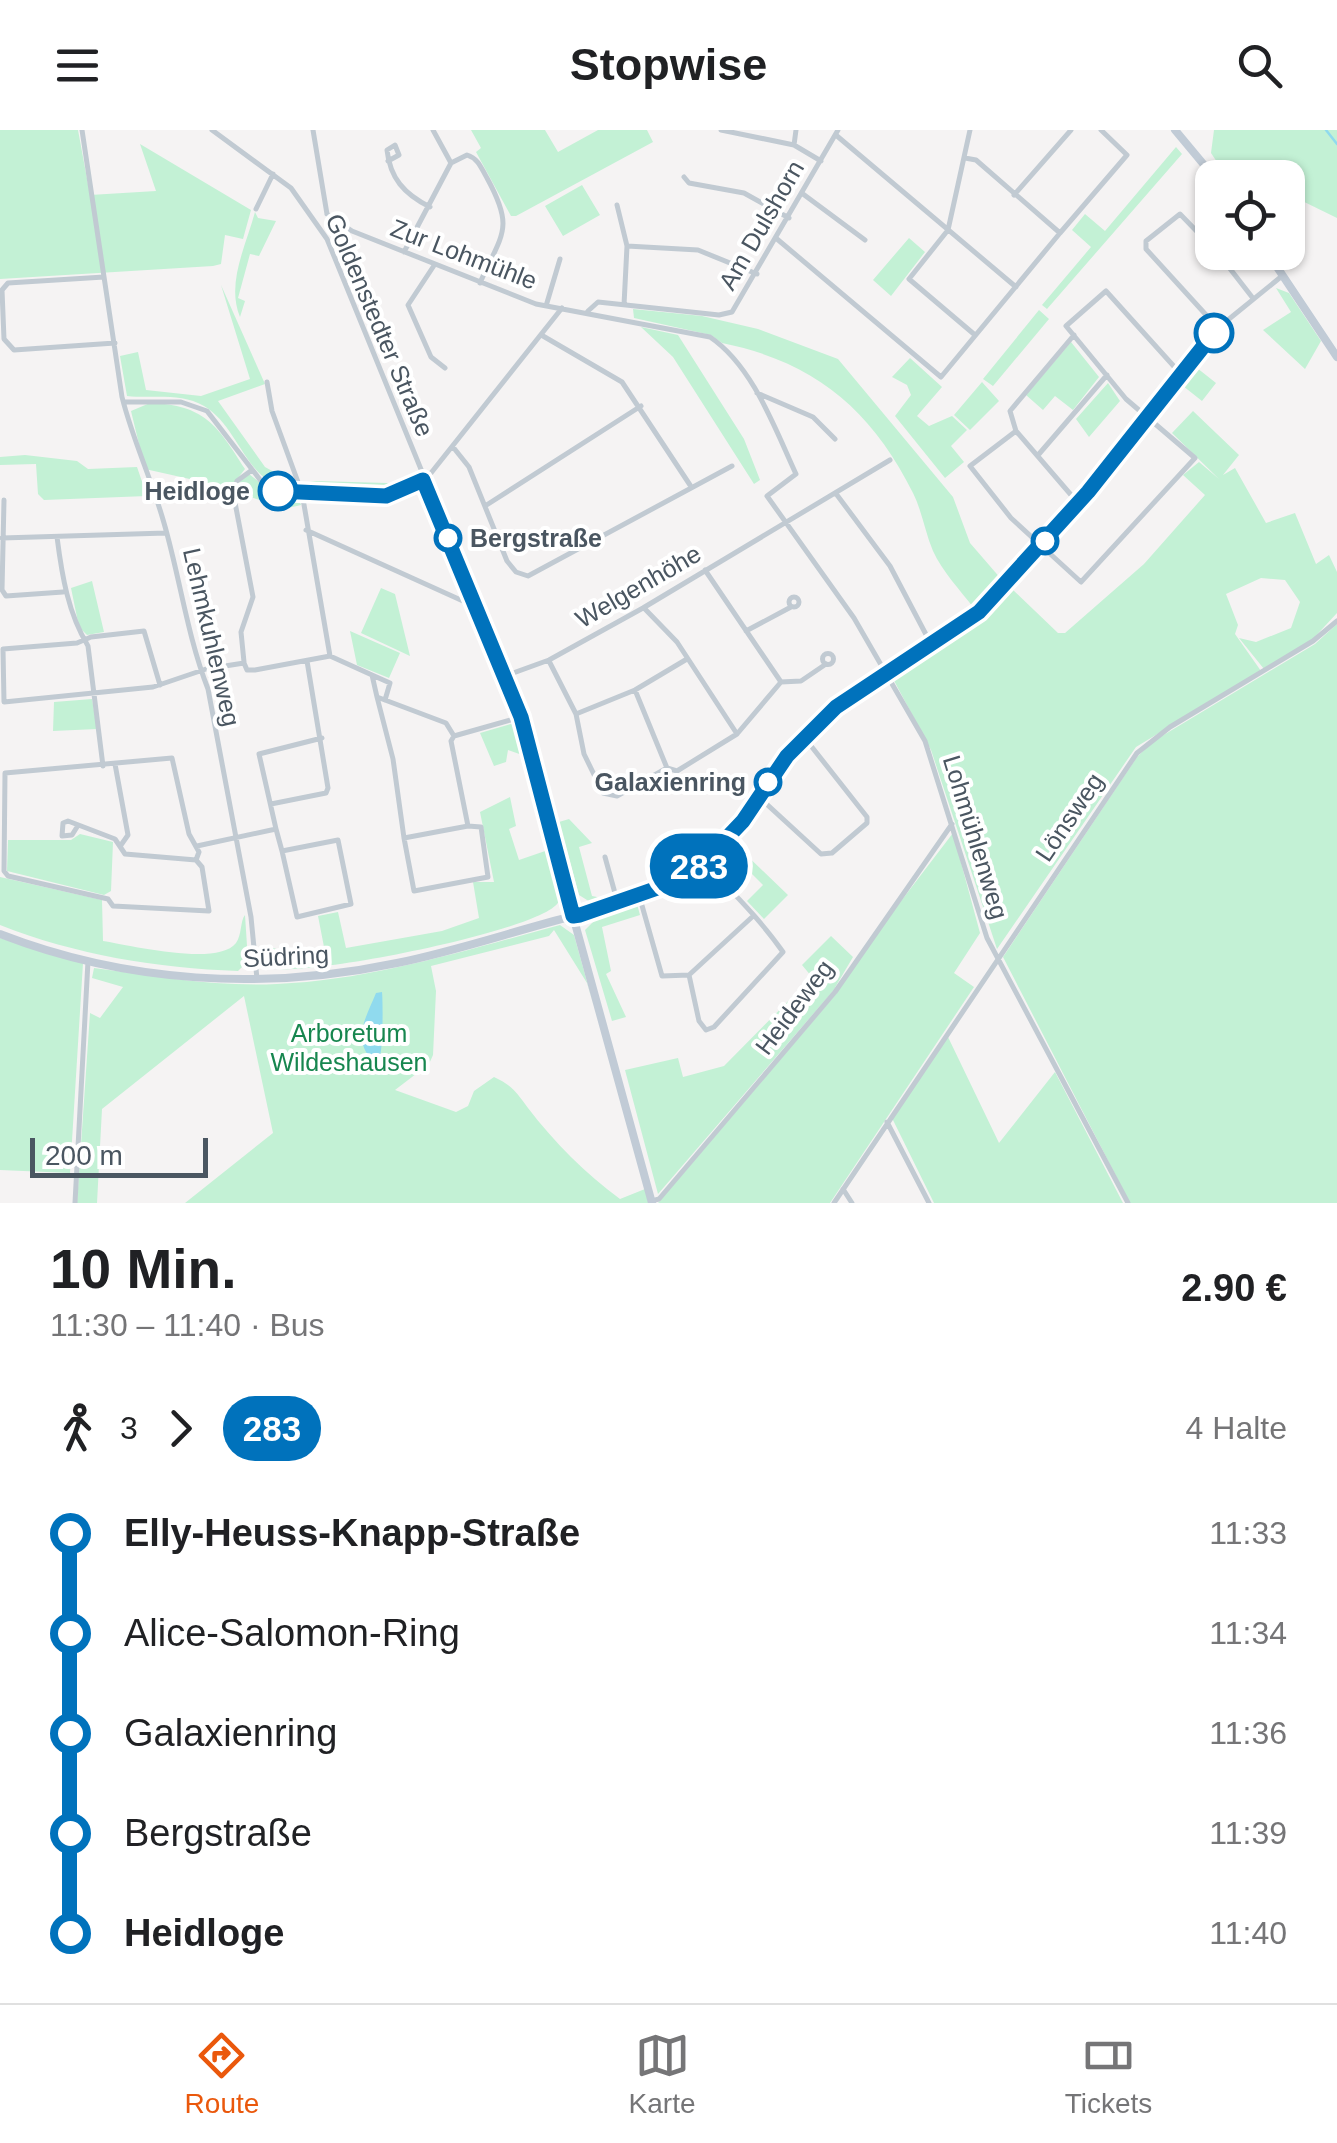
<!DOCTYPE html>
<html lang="de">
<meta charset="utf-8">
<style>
body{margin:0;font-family:Arial,sans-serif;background:#f2f2f2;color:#202124;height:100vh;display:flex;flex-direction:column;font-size:38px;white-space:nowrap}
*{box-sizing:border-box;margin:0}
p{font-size:32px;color:#757577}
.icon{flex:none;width:55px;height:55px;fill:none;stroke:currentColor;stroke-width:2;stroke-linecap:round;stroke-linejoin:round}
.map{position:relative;height:1073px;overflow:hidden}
.panel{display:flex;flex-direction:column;background:#fff;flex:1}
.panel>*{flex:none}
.badge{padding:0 20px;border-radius:32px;font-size:35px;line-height:65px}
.fabs{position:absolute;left:1195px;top:30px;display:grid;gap:20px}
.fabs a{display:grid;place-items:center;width:110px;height:110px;border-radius:20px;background:#fff;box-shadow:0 2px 8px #0004;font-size:50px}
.scale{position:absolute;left:30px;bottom:25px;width:178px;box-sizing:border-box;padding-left:10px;border:5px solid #4a5661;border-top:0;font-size:28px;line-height:35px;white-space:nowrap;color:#4a5661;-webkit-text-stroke:8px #fff;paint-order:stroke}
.map>.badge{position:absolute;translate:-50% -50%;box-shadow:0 0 0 5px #fff}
.legs{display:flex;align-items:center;gap:15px;height:110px;padding:0 50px;font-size:32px}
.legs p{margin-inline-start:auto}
.overview{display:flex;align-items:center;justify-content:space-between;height:170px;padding:0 50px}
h1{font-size:55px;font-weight:700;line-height:75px}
ul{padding:0 50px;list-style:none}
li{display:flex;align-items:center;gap:35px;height:100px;font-size:38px}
li i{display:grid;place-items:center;width:15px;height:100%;margin:0 12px;background:currentColor}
li i::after{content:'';width:25px;height:25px;margin:-12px;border:8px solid;border-radius:50%;background:#fff}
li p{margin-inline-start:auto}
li:first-child i{background:linear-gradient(#0000 50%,currentColor 0)}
li:last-child i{background:linear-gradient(currentColor 50%,#0000 0)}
header{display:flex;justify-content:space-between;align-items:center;height:130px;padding:0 50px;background:#fff;font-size:45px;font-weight:700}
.tab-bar{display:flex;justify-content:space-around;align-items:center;height:140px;border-top:2px solid #e0e0e0;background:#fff;font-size:28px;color:#757577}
.tab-bar a{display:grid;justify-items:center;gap:5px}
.tab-bar .current{color:#ea580c}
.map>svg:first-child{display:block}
.green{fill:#c3f1d5}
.water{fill:#90daee}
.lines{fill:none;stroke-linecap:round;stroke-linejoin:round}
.stream{stroke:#90daee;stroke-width:2.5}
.street{stroke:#c1cad2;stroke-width:5}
.secondary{stroke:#c1cbd6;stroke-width:8}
.line-1-casing{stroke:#fff;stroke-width:22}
.line-1{stroke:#0072bc;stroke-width:15}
.stop-1-dot{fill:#fff;stroke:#0072bc;stroke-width:5}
.labels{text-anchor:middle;stroke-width:8;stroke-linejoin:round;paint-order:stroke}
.street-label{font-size:25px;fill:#4a5661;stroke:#fff}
.stop-label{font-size:25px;font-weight:bold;fill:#4a5661;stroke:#fff;text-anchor:end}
.park-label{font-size:25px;fill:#17864f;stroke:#fff}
</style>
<header><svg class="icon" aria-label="menu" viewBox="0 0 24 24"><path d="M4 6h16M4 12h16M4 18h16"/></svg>Stopwise<svg class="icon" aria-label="search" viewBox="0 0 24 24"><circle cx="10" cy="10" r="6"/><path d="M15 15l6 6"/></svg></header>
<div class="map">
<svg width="1337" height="1073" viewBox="0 0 1337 1073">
<rect width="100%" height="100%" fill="#f5f3f3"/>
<path class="green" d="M 0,0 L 78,0 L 90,65 L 156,61 L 140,14 L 251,80 L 243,109 L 225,105 L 221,134 L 213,136 L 0,149 Z
M 471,0 L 545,0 L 558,22 L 598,0 L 647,0 L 653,12 L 516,86 L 511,86 L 476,22 L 481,18 Z
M 1214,0 L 1337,0 L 1337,88 L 1288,64 L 1288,48 L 1227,47 L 1211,23 Z
M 1176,17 L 1182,24 L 1047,179 L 1042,175 L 1091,117 L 1072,100 L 1085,84 L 1105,101 Z
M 582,55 L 600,85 L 563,106 L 545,76 Z
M 255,82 L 258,88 L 276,91 L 259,126 L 250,124 L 238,168 L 245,171 L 240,187 C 226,153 246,116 255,82 Z
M 909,108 L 925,122 L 891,166 L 873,150 Z
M 221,155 L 265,254 L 218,271 L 265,337 L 294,353 L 295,359 C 246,357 241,298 204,276 C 180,262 152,269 127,266 L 120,226 L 138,222 L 146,260 L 201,266 L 250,249 Z
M 1276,158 L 1289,163 L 1321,211 L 1305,239 L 1263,200 L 1291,182 Z
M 633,179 L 702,186 L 758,199 L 838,229 L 953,367 L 970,413 L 1002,450 L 973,477 C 960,460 942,441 933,421 C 925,402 922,381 913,363 C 871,279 815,232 722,213 L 711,205 L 634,188 Z
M 1039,180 L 1049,189 L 993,256 L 983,249 Z
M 641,197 L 678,205 L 744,309 L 760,350 L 754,354 L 673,227 Z
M 1071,212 L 1099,247 L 1073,280 L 1055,266 L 1043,280 L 1026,265 Z
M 910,228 L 942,257 L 917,286 L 929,296 L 952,286 L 967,300 L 951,316 L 964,332 L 945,348 L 895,286 L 911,265 L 907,255 L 892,247 Z
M 1192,234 L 1216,253 L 1202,271 L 1178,252 Z
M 982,252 L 999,271 L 970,300 L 954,285 Z
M 1108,253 L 1120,271 L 1089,307 L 1076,289 Z
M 150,273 C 205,275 217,295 245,339 L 230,358 L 145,339 L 131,281 Z
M 1193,281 L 1239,325 L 1223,345 L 1235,338 L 1266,393 L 1295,383 L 1316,434 L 1329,425 L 1337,442 L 1337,483 L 1312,510 L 1264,539 L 1239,508 L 1256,512 L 1291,498 L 1300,472 L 1285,450 L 1261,448 L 1226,464 L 1238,495 L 1235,504 L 1261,541 L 1136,617 L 997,819 L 931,620 L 891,545 L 967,497 L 1011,458 L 1058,503 L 1065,503 L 1144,434 L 1205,365 L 1183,345 L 1199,332 L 1219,349 L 1172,303 Z
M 25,325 L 77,331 L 88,339 L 137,337 L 147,366 L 44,370 L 38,364 L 36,334 L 0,335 L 0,327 Z
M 249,344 L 276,365 L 298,367 L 301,375 L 288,378 L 236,363 L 236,355 Z
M 316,351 L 387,353 L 394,356 L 379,362 L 305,358 L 302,353 Z
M 92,451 L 104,502 L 87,505 L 79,497 L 71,458 Z
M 381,458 L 395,464 L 410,526 L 361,503 Z
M 1337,494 L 1337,1073 L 1130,1073 L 1003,827 L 1137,627 L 1152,612 L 1315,514 Z
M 350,501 L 400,523 L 389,548 L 357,535 Z
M 92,569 L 97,599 L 53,601 L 54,572 Z
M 511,594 L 516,596 L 525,626 L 508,620 L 506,632 L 494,636 L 480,603 Z
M 510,667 L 516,696 L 509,699 L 519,730 L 551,719 C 554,733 565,757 559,771 C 548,800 302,848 270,838 L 266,816 L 301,826 L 325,822 L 318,786 L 338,782 L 346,818 L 442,801 L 479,788 L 473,752 L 494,752 L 480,682 Z
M 569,689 L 592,713 L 579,717 L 592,766 L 612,770 L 595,775 L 579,765 L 559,692 Z
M 953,703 L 980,803 L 954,843 L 974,857 L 830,1073 L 658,1073 L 836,864 L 856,830 Z
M 80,704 L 113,712 L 111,761 L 104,765 L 7,741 L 8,710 L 71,710 Z
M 737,716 L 788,765 L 764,789 L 747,771 L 763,755 L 731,723 Z
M 0,747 L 102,770 L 103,811 C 129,815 218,837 236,813 C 242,805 240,791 245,785 L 248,831 L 238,841 C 157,838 76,825 0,795 Z
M 637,774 L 640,785 L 602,797 L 611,841 L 606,844 L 626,887 L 612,891 L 585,800 L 594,791 Z
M 560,795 L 574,805 L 594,877 L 587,853 L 554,800 L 549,806 L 431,836 L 436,861 L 433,925 L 429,934 L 395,960 L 456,982 L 468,976 L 474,961 L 494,947 C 513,956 516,962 528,978 C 554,1012 586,1044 620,1069 L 645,1059 L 649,1073 L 185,1073 L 273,1003 L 244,866 L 102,979 L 97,1073 L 77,1073 L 90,883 L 100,888 L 123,857 L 92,848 L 94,838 C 156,846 215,857 277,854 C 374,850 469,819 560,795 Z
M 831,806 L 853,827 L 833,861 L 658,1064 L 625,940 L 678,928 L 683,947 L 724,936 L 812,847 L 802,835 Z
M 0,808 L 83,833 L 70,1043 L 0,1040 Z
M 948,907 L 999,1013 L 1055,942 L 1123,1073 L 934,1073 L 892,988 Z"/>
<path class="water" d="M 382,862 C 383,871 383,916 380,926 L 372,930 C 352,908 366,888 376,863 Z"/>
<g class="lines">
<path class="stream" d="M 1326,0 L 1337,14"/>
<path class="street" d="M 82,0 L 122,267 C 133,311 152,350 164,393 C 180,448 187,505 208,559 L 251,787 L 257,849
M 212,0 L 291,58 L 327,109 L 516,572 L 573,786 L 672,753 L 722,716 L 787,627 L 836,577 L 931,516 L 991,470 L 1088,362 L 1218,198 L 1282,146
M 313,0 L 327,84
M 721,0 L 794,15 L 821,31
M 970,0 L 948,100 L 909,149 L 975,205
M 837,6 L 1016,157
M 794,15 L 796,0
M 388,31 L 399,25 L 395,15 L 387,20 C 390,48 404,64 430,77
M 451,33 L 467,25 C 479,29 481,38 487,48 C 515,99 502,103 480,153
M 684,47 L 689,53 L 744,63 L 789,88
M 803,64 L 865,110
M 1014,65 L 1071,0
M 617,75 L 627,116 L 624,175
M 256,79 L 273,44
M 327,84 L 352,101 L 536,174 L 710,207 C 753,236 775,299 796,344 L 767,366 L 854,488 L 925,611 L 987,808 L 1128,1073
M 1060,103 L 1127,25 L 1101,0
M 777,109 L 941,247 L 1060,103 L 976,30 L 965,28
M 627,116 L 698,120 L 757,144
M 1212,117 L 1180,84 L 1146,111 L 1146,119 L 1218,198
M 404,122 L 451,33 L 433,0
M 1217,122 L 1252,167
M 435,134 L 408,175 L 431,227 L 445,238
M 104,147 L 8,153 L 2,160 L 4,209 L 14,220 L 115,213
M 546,176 L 560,129
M 588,181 L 598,172 L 719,185 L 732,182 L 838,0
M 543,206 L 622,252 L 690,355
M 267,252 L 272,281 L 302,363 L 330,526
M 757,263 L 813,287 L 835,309
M 124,272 L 181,272 L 207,281 L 261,351 L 278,361 L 386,366 L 431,343 L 562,178
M 1016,301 L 1010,281 L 1074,205
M 453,317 L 469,337 L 507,431 L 516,442 L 528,446 L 732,336
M 1039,324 L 1107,245
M 837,365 L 890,436 L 931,514
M 4,370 L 2,460 L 6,466 L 63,462
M 1078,373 L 1016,301 L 970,336 L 1011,388 L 1081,452 L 1195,328 L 1126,269 L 1066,196 L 1106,161 L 1179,242
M 485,376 L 641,276
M 306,400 L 463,471 L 472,467
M 57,407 C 62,446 68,483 88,516 L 103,636
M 2,408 L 166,403
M 705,440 L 781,552 L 801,551 L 826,534
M789 472a5 5 0 1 1 10 0a5 5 0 1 1-10 0Z
M 644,478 L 677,512 L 737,604 L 781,552
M 746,501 L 791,477
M822.5 529a5.5 5.5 0 1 1 11 0a5.5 5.5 0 1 1-11 0Z
M 549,531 L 576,584 L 584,624 L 603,663 L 617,666 L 667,638
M 244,532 L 241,502 L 253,467 L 233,362 L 237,351 L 252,340
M 372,545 L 390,553 L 385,570
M 505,546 L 549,530 L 643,478 L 890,330
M 160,555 L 144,501 L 91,507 L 77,513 L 3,519 L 4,572 L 153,557 L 206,539 L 244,533 L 247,540 L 255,540 L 330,526 L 372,545 L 377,567 L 446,593 L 454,606 L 521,587
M 635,560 L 667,638 L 677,641 L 737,604
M 377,567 L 393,629 L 404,708 L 468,696 L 451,611 L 454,606
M 576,584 L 635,560 L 687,529
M 172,628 L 189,704 L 199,722 L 196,730 L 202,737 L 209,781 L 113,776 L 108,769 L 8,746 L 4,741 L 5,643 Z
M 115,634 L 128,705 L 121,715
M 760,668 L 821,724 L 832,723 L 867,693 L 867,687 L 804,607
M 271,674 L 326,663 L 328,658 L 307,531
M 77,697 L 72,705 L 62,706 L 63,693 L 68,691 L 115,709 L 125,724 L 196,730
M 276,699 L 259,624 L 322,608
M 686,705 L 705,731
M 404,708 L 414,761 L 488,747 L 481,697 L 468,696
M 197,716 L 276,699 L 282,721 L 338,710 L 351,774 L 297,787 L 282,721
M 605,727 L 618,774
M 649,728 L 658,759
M 639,765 L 662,846 L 689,845 L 699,891 L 706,900 L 714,897 L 783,822 C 760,789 732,762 704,732
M 689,845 L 751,788
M 887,992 L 929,1073
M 843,1059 L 852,1073
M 652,1071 L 659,1069 L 835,862 L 952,694
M 75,1073 L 88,831
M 834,1073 L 1137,623 L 1170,597 L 1313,511 L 1337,491"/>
<path class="secondary" d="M 1175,0 L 1215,48
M 1267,122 L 1337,227
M 0,804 C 126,853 264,861 397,833 C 456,821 514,801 573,786 L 652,1073"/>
</g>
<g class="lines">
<g class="line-1-casing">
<path id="line-1" d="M 278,361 L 386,366 L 423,350 L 521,587 L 573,786 L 580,785 L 672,753 L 704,732 L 743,691 L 787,626 L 836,577 L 979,482 L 1088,362 L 1214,203"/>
</g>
<use href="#line-1" class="line-1"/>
</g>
<g class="stop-1-dot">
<circle cx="1214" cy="203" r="18"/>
<circle cx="278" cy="361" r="18"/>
<circle cx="448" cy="408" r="12"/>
<circle cx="1045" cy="411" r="12"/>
<circle cx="768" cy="652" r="12"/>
</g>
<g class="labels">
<g class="street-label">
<text transform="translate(761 95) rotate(-60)" y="9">Am Dulshorn</text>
<text transform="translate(464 124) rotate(21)" y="9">Zur Lohmühle</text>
<text transform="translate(380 195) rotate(67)" y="9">Goldenstedter Straße</text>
<text transform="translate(638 456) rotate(-30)" y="9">Welgenhöhe</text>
<text transform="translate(212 507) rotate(77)" y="9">Lehmkuhlenweg</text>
<text transform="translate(1069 687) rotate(-56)" y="9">Lönsweg</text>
<text transform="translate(976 707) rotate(73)" y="9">Lohmühlenweg</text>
<text transform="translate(286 826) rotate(-3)" y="9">Südring</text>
<text transform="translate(794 877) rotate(-53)" y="9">Heideweg</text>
</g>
<g class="stop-label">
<text x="250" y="370">Heidloge</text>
<text x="470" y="417" text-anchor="start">Bergstraße</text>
<text x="746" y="661">Galaxienring</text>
</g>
<g class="park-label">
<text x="349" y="912">Arboretum<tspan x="349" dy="29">Wildeshausen</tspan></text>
</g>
</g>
</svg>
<div class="fabs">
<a><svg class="icon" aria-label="locate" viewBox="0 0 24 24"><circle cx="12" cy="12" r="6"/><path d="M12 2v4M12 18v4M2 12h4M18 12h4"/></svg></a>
</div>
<div class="scale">200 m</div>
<b class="badge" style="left:699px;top:736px;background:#0072bc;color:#fff">283</b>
</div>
<section class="panel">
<div class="overview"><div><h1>10 Min.</h1><p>11:30 – 11:40 · Bus</p></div><b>2.90 €</b></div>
<div class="legs"><svg class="icon" aria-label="walk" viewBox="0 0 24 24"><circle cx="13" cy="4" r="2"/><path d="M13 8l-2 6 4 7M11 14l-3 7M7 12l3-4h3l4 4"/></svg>3<svg class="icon" aria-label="forward" viewBox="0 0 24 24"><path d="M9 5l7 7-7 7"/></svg><b class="badge" style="background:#0072bc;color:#fff">283</b><p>4 Halte</p></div>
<ul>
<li><i style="color:#0072bc"></i><b>Elly-Heuss-Knapp-Straße</b><p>11:33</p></li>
<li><i style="color:#0072bc"></i><span>Alice-Salomon-Ring</span><p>11:34</p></li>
<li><i style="color:#0072bc"></i><span>Galaxienring</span><p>11:36</p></li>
<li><i style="color:#0072bc"></i><span>Bergstraße</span><p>11:39</p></li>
<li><i style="color:#0072bc"></i><b>Heidloge</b><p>11:40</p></li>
</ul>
</section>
<nav class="tab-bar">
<a class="current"><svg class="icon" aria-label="directions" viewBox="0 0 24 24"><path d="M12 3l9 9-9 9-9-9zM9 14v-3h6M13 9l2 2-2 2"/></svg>Route</a>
<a><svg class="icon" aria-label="map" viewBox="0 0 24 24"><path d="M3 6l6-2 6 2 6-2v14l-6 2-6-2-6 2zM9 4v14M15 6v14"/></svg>Karte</a>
<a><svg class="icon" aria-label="tickets" viewBox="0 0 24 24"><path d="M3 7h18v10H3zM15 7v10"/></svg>Tickets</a>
</nav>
